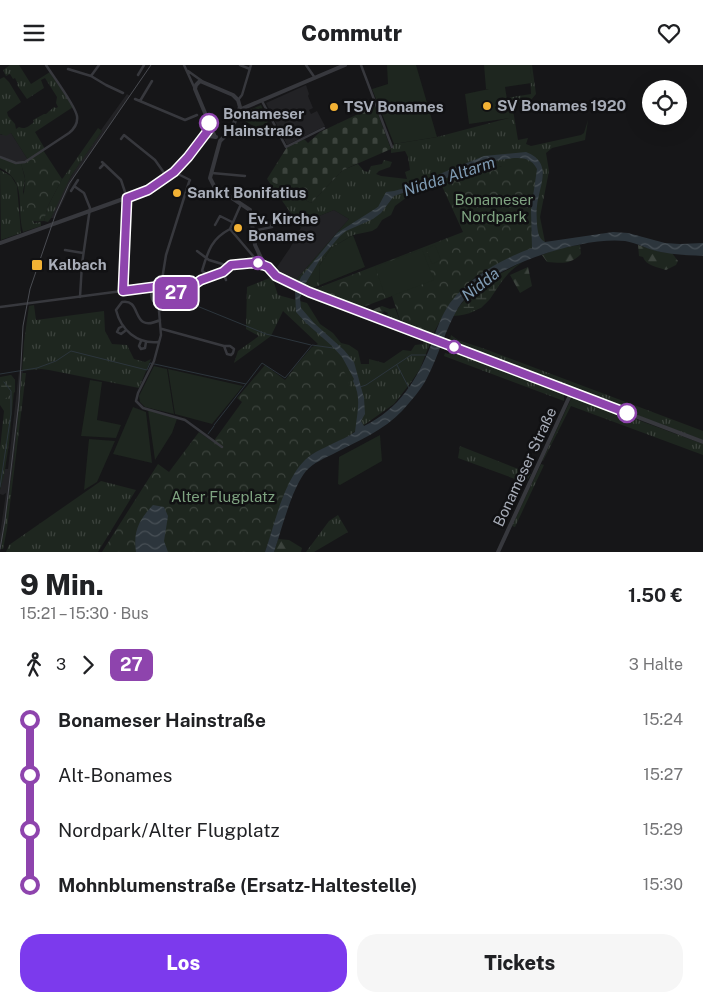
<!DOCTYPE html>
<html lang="de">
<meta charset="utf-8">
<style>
body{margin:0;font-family:"Public Sans",sans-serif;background:#f6f6f6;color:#202124;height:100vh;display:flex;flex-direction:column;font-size:19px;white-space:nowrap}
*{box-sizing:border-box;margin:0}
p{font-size:16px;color:#757577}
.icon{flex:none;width:28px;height:28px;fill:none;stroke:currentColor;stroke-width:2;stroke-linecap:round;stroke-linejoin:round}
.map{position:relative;height:487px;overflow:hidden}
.drawer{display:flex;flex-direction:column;background:#fff;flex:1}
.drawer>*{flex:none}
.badge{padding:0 10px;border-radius:8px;font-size:18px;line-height:32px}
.fabs{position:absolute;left:642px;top:15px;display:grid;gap:10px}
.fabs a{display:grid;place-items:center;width:45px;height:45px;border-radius:50%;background:#fff;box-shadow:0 5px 20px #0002;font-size:25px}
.map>.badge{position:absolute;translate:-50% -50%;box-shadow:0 0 0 2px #fff}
.legs{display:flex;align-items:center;gap:8px;height:55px;padding:0 20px;font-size:16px}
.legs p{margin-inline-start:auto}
.head{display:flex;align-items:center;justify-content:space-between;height:85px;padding:0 20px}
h1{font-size:28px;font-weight:800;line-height:38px}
.primary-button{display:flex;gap:10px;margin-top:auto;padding:10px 20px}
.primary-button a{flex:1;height:58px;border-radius:20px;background:#7c3aed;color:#fff;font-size:20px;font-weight:800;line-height:58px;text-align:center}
.primary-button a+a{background:#f6f6f6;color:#202124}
ul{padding:0 20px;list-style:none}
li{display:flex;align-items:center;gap:18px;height:55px;font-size:19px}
li i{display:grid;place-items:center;width:8px;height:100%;margin:0 6px;background:currentColor}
li i::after{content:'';width:12px;height:12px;margin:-6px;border:4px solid;border-radius:50%;background:#fff}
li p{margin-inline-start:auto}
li:first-child i{background:linear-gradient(#0000 50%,currentColor 0)}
li:last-child i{background:linear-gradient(currentColor 50%,#0000 0)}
header{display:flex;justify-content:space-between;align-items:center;height:65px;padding:0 20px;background:#fff;font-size:22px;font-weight:800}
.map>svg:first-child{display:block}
.built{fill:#222225}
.grass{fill:url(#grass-tufts)}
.forest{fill:url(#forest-firs)}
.wetland{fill:url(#wetland-marsh)}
.cemetery{fill:url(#cemetery-stones)}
.park{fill:url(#park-crowns)}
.garden{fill:#1e261f}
.water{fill:url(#water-waves);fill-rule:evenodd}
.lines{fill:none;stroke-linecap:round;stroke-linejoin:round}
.stream{stroke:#2c353c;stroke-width:1}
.minor{stroke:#37383d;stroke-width:2.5}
.tertiary{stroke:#37383d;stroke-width:4}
.tram{stroke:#4a4c52;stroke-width:1}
.line-1-casing{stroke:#fff;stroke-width:11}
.line-1{stroke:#8e44ad;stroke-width:8}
.poi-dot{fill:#f2b134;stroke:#111113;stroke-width:2}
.stop-1-dot{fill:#fff;stroke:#8e44ad;stroke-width:2.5}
.labels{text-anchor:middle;stroke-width:5;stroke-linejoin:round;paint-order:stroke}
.poi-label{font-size:15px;font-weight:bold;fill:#a8adb8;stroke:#111113;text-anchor:start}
.stop-label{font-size:15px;font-weight:bold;fill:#a8adb8;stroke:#111113;text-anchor:start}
.park-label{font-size:15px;fill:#7fa381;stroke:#111113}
.street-label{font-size:15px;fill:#a8adb8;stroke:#111113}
.water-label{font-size:16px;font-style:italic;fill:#7f9bb3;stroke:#111113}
</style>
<header><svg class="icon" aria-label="menu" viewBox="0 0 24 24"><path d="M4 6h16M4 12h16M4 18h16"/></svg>Commutr<svg class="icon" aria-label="heart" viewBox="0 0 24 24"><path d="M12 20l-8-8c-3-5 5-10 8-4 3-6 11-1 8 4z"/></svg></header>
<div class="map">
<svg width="703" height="487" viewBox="0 0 703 487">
<defs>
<pattern id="grass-tufts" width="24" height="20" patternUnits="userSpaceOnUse" patternTransform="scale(1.25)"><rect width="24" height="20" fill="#1e261f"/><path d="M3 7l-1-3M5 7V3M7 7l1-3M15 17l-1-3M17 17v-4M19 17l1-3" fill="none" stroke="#3c433d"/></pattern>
<pattern id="forest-firs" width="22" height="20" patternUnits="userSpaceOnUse" patternTransform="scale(1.25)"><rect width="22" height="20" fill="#1e261f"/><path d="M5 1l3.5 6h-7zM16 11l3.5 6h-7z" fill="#3c433d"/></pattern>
<pattern id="wetland-marsh" width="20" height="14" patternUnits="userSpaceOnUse" patternTransform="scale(1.25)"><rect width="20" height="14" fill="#1e261f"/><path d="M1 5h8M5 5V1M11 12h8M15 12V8" fill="none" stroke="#3c433d"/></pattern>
<pattern id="cemetery-stones" width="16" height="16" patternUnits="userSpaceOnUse" patternTransform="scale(1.25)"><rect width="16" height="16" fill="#1e261f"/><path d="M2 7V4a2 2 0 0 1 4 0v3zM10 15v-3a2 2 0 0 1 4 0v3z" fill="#3c433d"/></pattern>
<pattern id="park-crowns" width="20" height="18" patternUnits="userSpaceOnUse" patternTransform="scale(1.25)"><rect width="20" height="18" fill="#1e261f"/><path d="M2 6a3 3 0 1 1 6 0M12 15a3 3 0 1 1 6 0" fill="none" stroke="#3c433d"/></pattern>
<pattern id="water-waves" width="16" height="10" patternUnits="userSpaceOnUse" patternTransform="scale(1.25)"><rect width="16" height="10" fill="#2c353c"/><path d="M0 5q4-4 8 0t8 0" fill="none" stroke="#485056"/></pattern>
</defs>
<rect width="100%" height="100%" fill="#161618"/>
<path class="built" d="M 306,20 L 309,29 L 308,31 L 313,43 L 309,45 L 311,49 L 317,46 L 325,61 L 287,80 L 266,38 Z
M 127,29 L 130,31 L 74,113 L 55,153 L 51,153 L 60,130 L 75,105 L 102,66 L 101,65 Z
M 11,68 L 28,95 L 21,98 L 0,92 L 0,69 L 1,70 Z
M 334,145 L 349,154 L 294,217 L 279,210 L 277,202 L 290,183 L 304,157 Z
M 23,305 L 14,394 L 5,464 L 0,487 L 0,469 L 6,428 L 3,430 L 0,429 L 0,425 L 5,404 L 8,404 L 19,306 Z"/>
<path class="grass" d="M 10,0 L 19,0 L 31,19 L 50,7 L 73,42 L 35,67 L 45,84 L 28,95 L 11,68 L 6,71 L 0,69 L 0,14 L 4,12 L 9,17 L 21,37 L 7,47 L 8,51 L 15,59 L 16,64 L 19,62 C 25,65 29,61 34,57 L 33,55 L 44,49 L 46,49 L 54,42 L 56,43 L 58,42 L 56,38 L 57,32 L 45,13 L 41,15 L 44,23 L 27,34 L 17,20 L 18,19 L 15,13 L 13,14 L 10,9 L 6,11 L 3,5 Z
M 530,0 L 532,0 L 536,29 L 531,35 L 512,39 L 518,75 L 528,73 L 526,79 L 531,81 L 581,70 L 584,68 L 588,55 L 585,75 L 552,83 L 546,88 L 549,106 L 540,152 L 545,177 L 520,188 L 476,211 L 475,207 L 502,101 L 411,129 L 395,141 L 391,150 L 382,155 L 377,163 L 372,166 L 353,170 L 331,183 L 319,201 L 320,220 L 310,224 L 294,217 L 349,154 L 334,145 L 304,157 L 301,163 L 267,114 L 311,138 L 343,105 L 358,99 L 364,106 L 368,107 L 371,101 L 382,99 L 384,95 L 392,97 L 390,102 L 379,106 L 376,109 L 381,111 L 407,114 L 405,107 L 410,105 L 408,92 L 405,86 L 391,88 L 391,84 L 394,79 L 437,72 L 509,53 L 507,33 L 531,29 Z
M 98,63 L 102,66 L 71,111 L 51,153 L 48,157 L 44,156 L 48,141 L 62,114 L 63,113 Z
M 0,92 L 21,98 L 25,114 L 23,127 L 34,158 L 41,157 L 41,161 L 23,167 C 16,142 28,116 0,103 Z
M 0,105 L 11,111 L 17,121 L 21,168 L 1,175 Z
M 524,196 C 518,200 512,204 508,209 C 489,230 488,249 453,251 C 469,223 496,211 524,196 Z
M 272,212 L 278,230 L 307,238 L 320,259 L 333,268 L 341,278 L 349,280 L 358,286 L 361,299 L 369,299 L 369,294 L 384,298 L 403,285 L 411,286 L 415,280 L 423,279 L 424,275 L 430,278 L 420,304 L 412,316 L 394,339 L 347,372 L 311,390 L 279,445 L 265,487 L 190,487 L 306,317 L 293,304 L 312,282 L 318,279 L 283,246 L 271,271 L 234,298 L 238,286 L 259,271 L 246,264 L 247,222 Z
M 34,240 L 36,255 L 104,246 L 105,266 L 112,279 L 127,280 L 134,294 L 145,297 L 151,294 L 139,323 L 49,305 L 41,304 L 22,306 L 24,277 L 29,241 Z
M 451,270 L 458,275 L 485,284 L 703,366 L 703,375 L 449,279 Z
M 449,284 L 558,324 L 564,326 L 564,336 L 444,291 L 445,288 L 449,289 Z
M 22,308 L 26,308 L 25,316 L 7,464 L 3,484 L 1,484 L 14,394 Z
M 11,310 L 15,315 L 9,378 L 4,411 L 0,425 L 0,384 L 4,346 L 0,340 L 0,312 Z
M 576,332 L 703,379 L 703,390 L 571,341 L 543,396 L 542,396 L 571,334 Z
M 460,381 L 531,409 L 526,418 L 458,393 Z
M 541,399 L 544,400 L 515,462 L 512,461 Z
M 101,416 L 136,425 L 98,487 L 6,487 L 9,480 Z
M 338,450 L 348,467 L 314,487 L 306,487 L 329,456 Z"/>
<path class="forest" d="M 580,180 L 581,189 C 570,200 561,198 547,197 L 542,190 L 559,183 Z
M 638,180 L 661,187 L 672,188 L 678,196 L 676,200 L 666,205 C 658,202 646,201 643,192 L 639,191 Z
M 528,202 L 532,221 L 520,228 L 510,210 Z
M 382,241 L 390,244 L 395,243 L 400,256 L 390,253 L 387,250 L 388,248 L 384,246 L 382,250 L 372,245 Z
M 278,474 L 289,475 L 302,483 L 301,487 L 274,487 Z"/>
<path class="wetland" d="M 507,208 L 490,234 L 481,243 L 458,250 C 464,230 489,217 507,208 Z
M 11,310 L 15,315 L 15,327 L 0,337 L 0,314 Z"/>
<path class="cemetery" d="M 375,41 L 391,84 L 343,105 L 311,138 L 267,114 L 287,82 L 304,74 L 308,78 L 320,67 Z"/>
<path class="park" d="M 261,40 L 268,57 L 257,63 L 240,53 L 243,48 Z
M 43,85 L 62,114 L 48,141 L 44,156 C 16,160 24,135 25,117 C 26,111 22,104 21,98 Z
M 502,101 L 531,102 L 533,126 L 531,184 L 476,211 L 449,240 L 433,269 L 400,255 L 392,231 L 363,242 L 315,224 L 463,167 L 441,119 Z
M 312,282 C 350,290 359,337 349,370 C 334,378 316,384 304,395 C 285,413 273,461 264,487 L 102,487 L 158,399 L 169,407 L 199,367 L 213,377 L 242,337 L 237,333 L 265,300 L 285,315 Z"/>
<path class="garden" d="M 387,0 L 416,0 L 437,72 L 394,79 L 372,24 L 388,19 Z
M 484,0 L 530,0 L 532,18 L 505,22 L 510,53 L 469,59 L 465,29 L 489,24 L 486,24 Z
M 353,170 L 365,202 L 320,220 L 319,201 L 331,183 Z
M 435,180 L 441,195 L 432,199 L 426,184 Z
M 422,184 L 434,215 L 386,233 L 375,202 Z
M 154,301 L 167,304 L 174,349 L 145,342 L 140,337 L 139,331 Z
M 168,304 L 243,321 L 212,359 L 175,349 Z
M 90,315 L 102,317 L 97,355 L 121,360 L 116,373 L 81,371 Z
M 133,342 L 146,347 L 152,398 L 113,389 Z
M 148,345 L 177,354 L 172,368 L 155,395 Z
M 380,370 L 382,396 L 340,420 L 338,419 L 339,392 Z
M 89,374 L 115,376 L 97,417 L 84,425 Z"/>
<path class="water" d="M 526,87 C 554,98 539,120 537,141 C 536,147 537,154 537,160 C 538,167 538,173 545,177 L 613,167 L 628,168 L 665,178 L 680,179 L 703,178 L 703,191 C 689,190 675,190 661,187 C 649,185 637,178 625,176 C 580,171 482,203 458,243 C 445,265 439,290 427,313 C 421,325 411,336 402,346 C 384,365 358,376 335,388 C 325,393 313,398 306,406 C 291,425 282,464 274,487 L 265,487 C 275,459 285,408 311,390 C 325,381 341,376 355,367 C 357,348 362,333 353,316 L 354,314 L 342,292 L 332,281 L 306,258 L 296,247 L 295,226 L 301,212 L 337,168 L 378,142 L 386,127 L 394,126 L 405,123 L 484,91 ZM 514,93 C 525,93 532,94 537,104 L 531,145 L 532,183 C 500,195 471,211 450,238 C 441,251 436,266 431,280 C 417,315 399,344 364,361 L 361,356 L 365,349 L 364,333 L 354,297 L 344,285 L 314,258 L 301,243 L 300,233 L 304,221 L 321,193 L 340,171 L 346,166 L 373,154 L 381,148 L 394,131 L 461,108 L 486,97 Z
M 153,440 L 164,442 L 168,451 L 164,476 L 168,487 L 136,487 C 133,466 139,455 153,440 Z"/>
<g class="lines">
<path class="stream" d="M 192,239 L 266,269 L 311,280
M 397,300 L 409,323
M 0,309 L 37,303 L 56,296 L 71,286 L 147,305 L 150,298 L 246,319 L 262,298 L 285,313 L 312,280 L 333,283
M 360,322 L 366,320 L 411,290 L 426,290
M 214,360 L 246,319
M 208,369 L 214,361
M 0,422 L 11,349 L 11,326 L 4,317"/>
<path class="minor" d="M 184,0 L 195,24
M 240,0 L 250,4
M 306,0 L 315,13
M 361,0 L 392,82
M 68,4 L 91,11 L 106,20 L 123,28
M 188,6 L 202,16
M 138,10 L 144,0
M 91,11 L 99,0
M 135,34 L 185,55 L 197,50
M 238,35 L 242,30 L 251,0
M 140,36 L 152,16
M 262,36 L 286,82 L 324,63
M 121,74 L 124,70 L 155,95 L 167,112
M 0,92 L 16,98 L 25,97 L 69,68 C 74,64 78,58 77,51 C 75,40 53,11 46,0
M 102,97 L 121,115 L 127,133
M 100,103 L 104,99
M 212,108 L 245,111
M 74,121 L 84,128 L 90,143 L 82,199 L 80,232
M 71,126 L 78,115
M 241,139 L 230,164 L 259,198
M 215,160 L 220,151 L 232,157
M 253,166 L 272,162 L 269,157
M 65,185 L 83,188
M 197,186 L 209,195 L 229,201
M 223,207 L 226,215
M 210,211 L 202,206 C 208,186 211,174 230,164
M 161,221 L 166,190 L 189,117 L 190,115 L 174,107
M 150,222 L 152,234 L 160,245
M 178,230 L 159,246 L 161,270 L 154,296 L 138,328 L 136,336 L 143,343 L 185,355 L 222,382
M 0,242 L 122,226
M 123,261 L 119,263 L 117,267 L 121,269 L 125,266
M 162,264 L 224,281 L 227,289 L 231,290 L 233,288 L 234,284 L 230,281 L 224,281
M 141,276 L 139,281 L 141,284 L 145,283 L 146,277
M 158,277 C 137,279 121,265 116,245 L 122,237 C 143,233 130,269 160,255"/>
<path class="tertiary" d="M 239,45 L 345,0
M 215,72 L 195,24 L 196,20 L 200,16 L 233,30 L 238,35 L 240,42 L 232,64 L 220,76 L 210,113 L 214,121 L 250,145 L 255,180 L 262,195 L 276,211 L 309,227 L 703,377
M 202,76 L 209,71 L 216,72
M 127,133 L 123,226 L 161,221 L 179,230 L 197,217 L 223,207 L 233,199 L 256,198 L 266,201
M 0,178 L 151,124 L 181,100 L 207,67 L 209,60
M 498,487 L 572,326"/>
<path class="tram" d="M 0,484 L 5,455 L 19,336 L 23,261 L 30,224 L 56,148 L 69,119 L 151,0"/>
</g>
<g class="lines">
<g class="line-1-casing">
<path id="line-1" d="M 209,58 L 209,64 L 207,67 L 188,92 L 174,107 L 148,125 L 127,133 L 123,226 L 161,221 L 179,230 L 201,215 L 223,207 L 231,200 L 252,198 L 263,200 L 268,202 L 276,211 L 309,227 L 627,348"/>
</g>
<use href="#line-1" class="line-1"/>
</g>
<g class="poi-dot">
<circle cx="487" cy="41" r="5"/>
<circle cx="334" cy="42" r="5"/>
<circle cx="177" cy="128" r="5"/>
<circle cx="238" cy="163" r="5"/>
<rect x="31" y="194" width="12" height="12" rx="2.5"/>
</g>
<g class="stop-1-dot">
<circle cx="209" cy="58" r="9"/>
<circle cx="258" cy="198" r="6"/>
<circle cx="454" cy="282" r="6"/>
<circle cx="627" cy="348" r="9"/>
</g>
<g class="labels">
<g class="poi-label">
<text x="497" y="46">SV Bonames 1920</text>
<text x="344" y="47">TSV Bonames</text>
<text x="187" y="133">Sankt Bonifatius</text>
<text x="248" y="159">Ev. Kirche<tspan x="248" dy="17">Bonames</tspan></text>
<text x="48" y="205">Kalbach</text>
</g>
<g class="stop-label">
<text x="223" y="54">Bonameser<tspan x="223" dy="17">Hainstraße</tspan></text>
</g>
<g class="park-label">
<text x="494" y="140">Bonameser<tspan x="494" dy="17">Nordpark</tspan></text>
<text x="223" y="437">Alter Flugplatz</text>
</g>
<g class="street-label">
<text transform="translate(525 402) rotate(-65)" y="5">Bonameser Straße</text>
</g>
<g class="water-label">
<text transform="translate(449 111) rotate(-18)" y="6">Nidda Altarm</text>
<text transform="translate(480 219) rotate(-38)" y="6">Nidda</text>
</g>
</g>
</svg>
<div class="fabs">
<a><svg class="icon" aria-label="locate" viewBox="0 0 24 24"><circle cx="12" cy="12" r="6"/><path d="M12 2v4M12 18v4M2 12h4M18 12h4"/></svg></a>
</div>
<b class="badge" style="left:176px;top:228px;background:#8e44ad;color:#fff">27</b>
</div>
<section class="drawer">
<div class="head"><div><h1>9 Min.</h1><p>15:21 – 15:30 · Bus</p></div><b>1.50 €</b></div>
<div class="legs"><svg class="icon" aria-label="walk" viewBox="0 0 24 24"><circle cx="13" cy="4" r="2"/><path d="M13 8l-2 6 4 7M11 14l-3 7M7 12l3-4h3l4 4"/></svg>3<svg class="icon" aria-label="forward" viewBox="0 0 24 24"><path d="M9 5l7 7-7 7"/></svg><b class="badge" style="background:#8e44ad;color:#fff">27</b><p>3 Halte</p></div>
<ul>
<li><i style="color:#8e44ad"></i><b>Bonameser Hainstraße</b><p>15:24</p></li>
<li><i style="color:#8e44ad"></i><span>Alt-Bonames</span><p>15:27</p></li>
<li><i style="color:#8e44ad"></i><span>Nordpark/Alter Flugplatz</span><p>15:29</p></li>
<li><i style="color:#8e44ad"></i><b>Mohnblumenstraße (Ersatz-Haltestelle)</b><p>15:30</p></li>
</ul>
<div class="primary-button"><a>Los</a><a>Tickets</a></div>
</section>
